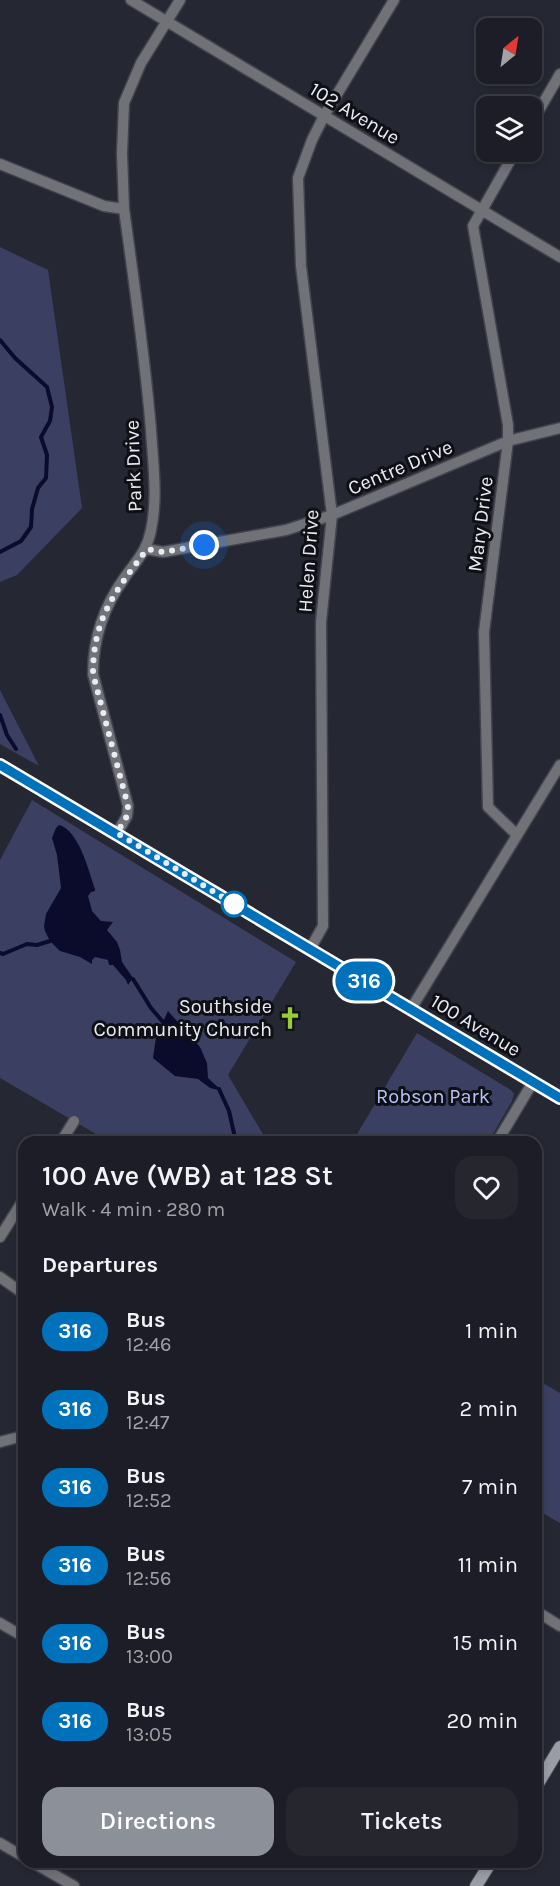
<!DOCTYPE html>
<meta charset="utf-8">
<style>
body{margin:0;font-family:Karla,sans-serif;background:#25262e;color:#f1f3f6;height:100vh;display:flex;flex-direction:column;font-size:22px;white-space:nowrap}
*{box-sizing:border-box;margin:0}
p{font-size:20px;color:#a0a2a7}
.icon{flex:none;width:33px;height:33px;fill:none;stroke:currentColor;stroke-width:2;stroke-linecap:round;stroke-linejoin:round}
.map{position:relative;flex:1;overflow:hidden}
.details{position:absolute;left:18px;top:1136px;width:524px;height:732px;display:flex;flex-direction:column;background:#1c1d26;border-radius:18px;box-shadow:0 3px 9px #0003,0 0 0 2px #3a3b43}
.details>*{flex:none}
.badge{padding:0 12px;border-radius:20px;font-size:21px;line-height:39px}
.needle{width:39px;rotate:30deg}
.tools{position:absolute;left:476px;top:18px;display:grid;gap:12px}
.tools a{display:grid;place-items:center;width:66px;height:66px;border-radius:12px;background:#1c1d26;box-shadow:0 3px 9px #0003,0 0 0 2px #3a3b43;font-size:30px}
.you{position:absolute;width:30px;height:30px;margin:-15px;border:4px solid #fff;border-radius:50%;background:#1a73e8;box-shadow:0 0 0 9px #1a73e833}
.map>.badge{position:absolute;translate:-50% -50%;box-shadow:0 0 0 3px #fff}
h2{padding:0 24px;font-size:22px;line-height:54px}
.round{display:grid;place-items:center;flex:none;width:63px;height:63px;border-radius:18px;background:#25262e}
.head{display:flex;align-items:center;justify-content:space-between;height:102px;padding:0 24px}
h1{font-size:28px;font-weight:600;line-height:45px}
.primary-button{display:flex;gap:12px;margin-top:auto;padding:12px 24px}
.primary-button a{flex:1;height:69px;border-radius:18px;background:#8c9099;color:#fff;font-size:24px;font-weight:600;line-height:69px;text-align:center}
.primary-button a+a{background:#25262e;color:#f1f3f6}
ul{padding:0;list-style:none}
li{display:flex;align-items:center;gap:18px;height:78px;padding:0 24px}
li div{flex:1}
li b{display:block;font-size:22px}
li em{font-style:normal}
li .badge{min-width:66px;font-weight:700;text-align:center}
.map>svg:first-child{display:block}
.green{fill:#3b4063}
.water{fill:#0b0b2c}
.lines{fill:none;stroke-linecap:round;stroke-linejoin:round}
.stream{stroke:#0b0b2c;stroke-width:4}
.minor-casing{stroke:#41434d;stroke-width:13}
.tertiary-casing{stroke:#41434d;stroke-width:14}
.secondary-casing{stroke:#41434d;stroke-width:14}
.minor{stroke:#717278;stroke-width:10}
.tertiary{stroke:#717278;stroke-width:12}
.secondary{stroke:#9a9ca6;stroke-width:12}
.line-casing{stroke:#fff;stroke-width:14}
.line{stroke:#0072bc;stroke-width:9}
.walk{stroke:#eaecf4;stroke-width:6;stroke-dasharray:0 10.8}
.stop-dot{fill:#fff;stroke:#0072bc;stroke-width:3}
.labels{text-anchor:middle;stroke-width:6;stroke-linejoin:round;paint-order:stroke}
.street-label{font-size:20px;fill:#eaecf4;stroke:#0f1015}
.poi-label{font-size:20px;fill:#eaecf4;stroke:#0f1015;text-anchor:end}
.park-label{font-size:20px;fill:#bac4f9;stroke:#0f1015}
</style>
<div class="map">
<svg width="560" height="1886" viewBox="0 0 560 1886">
<rect width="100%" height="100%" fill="#252732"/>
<path class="green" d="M 0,247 L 48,270 L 82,508 L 17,575 L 0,582 Z
M 0,690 L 39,766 L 0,744 Z
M 32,800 L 296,962 L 228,1075 L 267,1141 L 108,1141 L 0,1078 L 0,860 Z
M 417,1033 L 511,1090 L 514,1094 L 512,1101 L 489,1141 L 353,1141 Z
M 536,1379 L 560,1393 L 560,1523 L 536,1509 Z"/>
<path class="water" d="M 59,825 C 79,830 89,872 95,889 L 95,891 L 91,892 L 88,896 L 92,911 L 101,921 L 113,922 L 107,930 L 117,942 L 120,950 L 122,962 L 133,978 L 128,985 L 126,980 L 113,965 L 109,965 L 108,960 L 95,957 L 92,960 L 92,964 L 80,957 L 60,951 L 50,941 L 45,931 L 44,926 L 46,914 L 61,888 L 57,855 L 52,838 L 56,828 Z
M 168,1011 L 200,1047 L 207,1063 L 208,1078 L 222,1091 L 210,1088 L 198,1079 L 175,1076 L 153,1058 L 156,1037 Z"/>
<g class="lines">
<path class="stream" d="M 0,340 L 15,358 L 47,387 L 52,407 L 50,421 L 41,437 L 47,455 L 46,478 L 38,488 L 32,509 L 31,527 L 21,541 L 0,552
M 0,715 L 7,735 L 16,749
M 0,953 L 3,954 L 27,944 L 37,945 L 50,941
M 133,979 L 151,1008 L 163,1022
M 219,1089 L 229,1111 L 236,1142"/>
<g class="minor-casing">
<path id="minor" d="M 131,0 L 560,257
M 531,124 L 560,74
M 515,152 L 473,226 L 508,425 L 508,441 L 484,632 L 488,807 L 517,835
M 0,164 L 104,206 L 124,209 C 134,283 145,356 151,430 C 153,463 158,498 151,530 C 147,551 137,560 125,577 C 104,606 93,638 93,674 L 128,806 L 127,816 L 117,833
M 124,209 L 122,153 L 124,103 L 141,63 L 180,0
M 146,549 L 163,552 L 286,530 L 332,515 L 508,441 L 560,428
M 310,949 L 323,926 L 321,622 L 332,515 L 301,266 L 298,178 L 312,140 L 324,116 L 394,0
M 411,1009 L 560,765
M 61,1142 L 74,1121
M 497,1142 L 533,1082
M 0,1237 L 24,1199
M 0,1277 L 24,1294
M 0,1442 L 19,1437 L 24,1433
M 536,1611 L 560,1626
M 0,1623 L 24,1637
M 0,1843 L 24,1857
M 32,1862 L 74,1886"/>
</g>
<g class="tertiary-casing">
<path id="tertiary" d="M 0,765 L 560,1098"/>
</g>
<g class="secondary-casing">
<path id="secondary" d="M 536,1787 L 560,1747
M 476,1886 L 491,1862"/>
</g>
<use href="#minor" class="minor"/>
<use href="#tertiary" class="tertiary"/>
<use href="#secondary" class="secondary"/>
</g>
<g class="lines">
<g class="line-casing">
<path id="line" d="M 0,765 L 560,1098"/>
</g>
<use href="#line" class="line"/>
<path class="walk" d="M 204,545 L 163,552 L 147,549 C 115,592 93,618 93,674 L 128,806 L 127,816 L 117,833 L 234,904"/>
</g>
<defs>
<g id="church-bare" transform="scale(1.8)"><path d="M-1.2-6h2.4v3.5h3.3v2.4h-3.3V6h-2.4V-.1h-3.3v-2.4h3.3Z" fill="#99cb36" stroke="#0f1015" stroke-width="2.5" paint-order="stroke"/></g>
</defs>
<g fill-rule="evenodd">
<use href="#church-bare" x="290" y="1018"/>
</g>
<circle class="stop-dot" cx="234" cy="904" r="12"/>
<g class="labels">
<g class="street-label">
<text transform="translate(355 113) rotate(31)" y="7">102 Avenue</text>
<text transform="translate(133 466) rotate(-92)" y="7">Park Drive</text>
<text transform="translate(400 467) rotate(-23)" y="7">Centre Drive</text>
<text transform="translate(480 524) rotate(-83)" y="7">Mary Drive</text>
<text transform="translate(308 561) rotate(-86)" y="7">Helen Drive</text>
<text transform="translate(476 1025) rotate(31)" y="7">100 Avenue</text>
</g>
<g class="poi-label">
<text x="272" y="1013">Southside<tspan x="272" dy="23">Community Church</tspan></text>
</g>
<g class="park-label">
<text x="433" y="1103">Robson Park</text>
</g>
</g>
</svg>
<div class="tools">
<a><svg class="needle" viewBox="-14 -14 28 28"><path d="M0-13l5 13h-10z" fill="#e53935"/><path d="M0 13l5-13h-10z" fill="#a0a2a7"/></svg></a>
<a><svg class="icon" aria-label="layers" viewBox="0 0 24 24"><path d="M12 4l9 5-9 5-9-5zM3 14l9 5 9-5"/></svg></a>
</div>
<div class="you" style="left:204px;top:545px"></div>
<b class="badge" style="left:364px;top:981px;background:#0072bc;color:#fff">316</b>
<section class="details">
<div class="head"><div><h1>100 Ave (WB) at 128 St</h1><p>Walk · 4 min · 280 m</p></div><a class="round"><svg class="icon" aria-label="heart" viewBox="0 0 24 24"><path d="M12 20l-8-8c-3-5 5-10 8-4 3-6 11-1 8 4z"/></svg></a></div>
<h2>Departures</h2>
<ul>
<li><span class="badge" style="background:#0072bc;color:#fff">316</span><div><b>Bus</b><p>12:46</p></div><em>1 min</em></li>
<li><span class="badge" style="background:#0072bc;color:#fff">316</span><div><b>Bus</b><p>12:47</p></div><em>2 min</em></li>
<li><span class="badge" style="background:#0072bc;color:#fff">316</span><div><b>Bus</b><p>12:52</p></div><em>7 min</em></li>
<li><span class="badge" style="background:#0072bc;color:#fff">316</span><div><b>Bus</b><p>12:56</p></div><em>11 min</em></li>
<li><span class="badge" style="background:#0072bc;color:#fff">316</span><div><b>Bus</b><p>13:00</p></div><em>15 min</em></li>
<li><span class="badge" style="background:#0072bc;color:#fff">316</span><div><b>Bus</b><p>13:05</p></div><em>20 min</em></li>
</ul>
<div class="primary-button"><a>Directions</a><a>Tickets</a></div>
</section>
</div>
